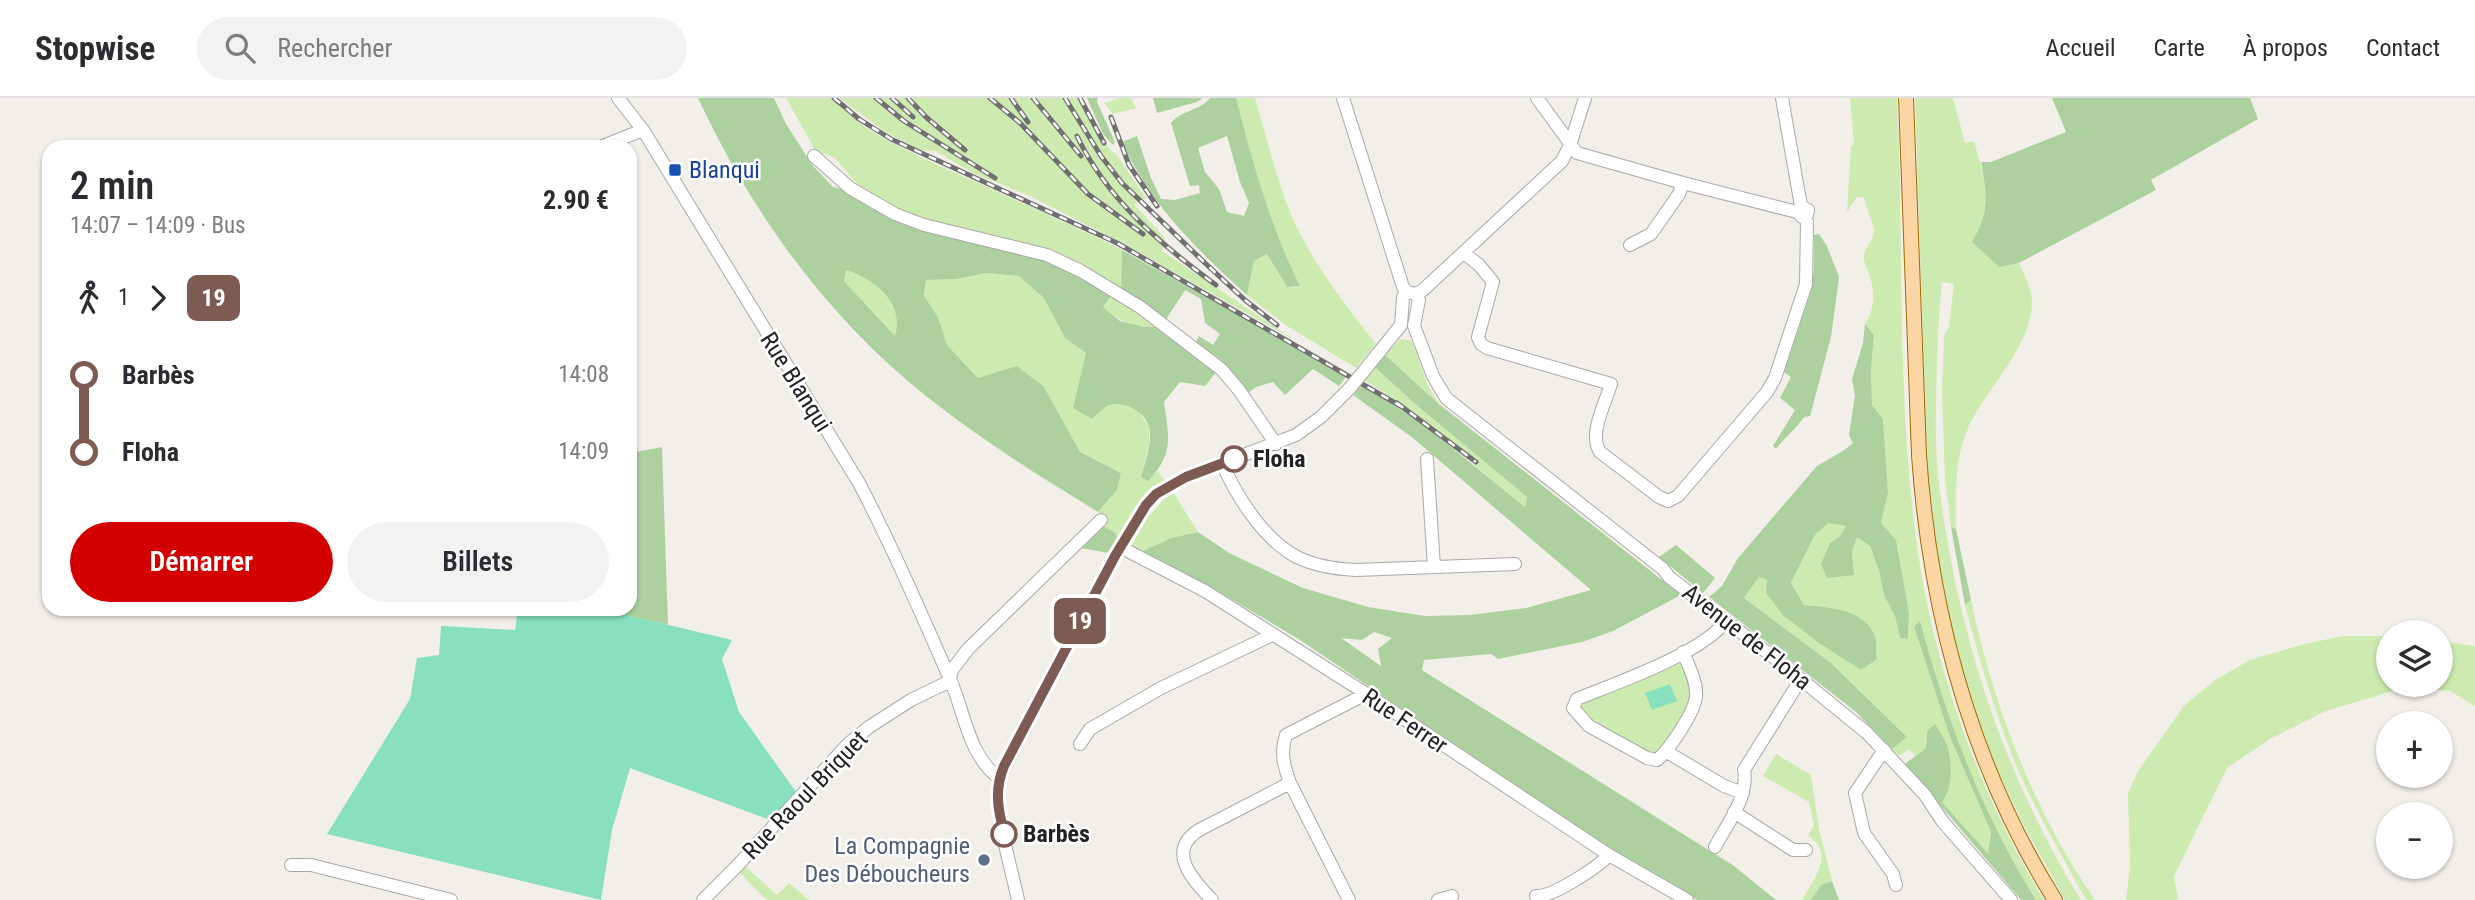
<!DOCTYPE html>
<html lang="fr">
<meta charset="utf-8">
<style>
body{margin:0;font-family:"Roboto Condensed",sans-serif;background:#f2f2f3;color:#2b2b33;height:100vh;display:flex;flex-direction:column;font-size:26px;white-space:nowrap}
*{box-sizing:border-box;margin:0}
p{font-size:23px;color:#7c7c81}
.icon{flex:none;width:38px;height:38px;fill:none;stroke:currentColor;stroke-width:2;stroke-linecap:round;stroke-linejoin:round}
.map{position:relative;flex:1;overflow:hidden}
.sheet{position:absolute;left:42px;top:42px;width:595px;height:476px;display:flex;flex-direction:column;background:#fff;border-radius:21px;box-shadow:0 2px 5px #0004}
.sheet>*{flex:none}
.badge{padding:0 14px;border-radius:10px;font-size:24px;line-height:46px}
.controls{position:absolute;left:2376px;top:522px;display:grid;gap:14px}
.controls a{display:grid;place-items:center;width:77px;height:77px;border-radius:50%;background:#fff;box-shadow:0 2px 5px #0004;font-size:35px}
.map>.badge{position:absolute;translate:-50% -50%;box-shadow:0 0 0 4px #fff}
.legs{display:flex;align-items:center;gap:10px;height:77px;padding:0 28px;font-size:23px}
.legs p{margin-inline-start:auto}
.overview{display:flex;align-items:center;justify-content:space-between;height:119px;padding:0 28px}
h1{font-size:38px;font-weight:600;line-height:52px}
.button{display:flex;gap:14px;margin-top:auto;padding:14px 28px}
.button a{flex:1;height:80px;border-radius:42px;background:#d40000;color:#fff;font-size:28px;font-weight:600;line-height:80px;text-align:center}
.button a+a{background:#f2f2f3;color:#2b2b33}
ul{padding:0 28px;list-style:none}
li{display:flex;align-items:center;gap:24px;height:77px;font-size:26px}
li i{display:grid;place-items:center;width:10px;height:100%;margin:0 9px;background:currentColor}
li i::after{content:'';width:18px;height:18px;margin:-9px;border:5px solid;border-radius:50%;background:#fff}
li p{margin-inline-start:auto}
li:first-child i{background:linear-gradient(#0000 50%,currentColor 0)}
li:last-child i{background:linear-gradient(currentColor 50%,#0000 0)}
header{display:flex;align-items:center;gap:42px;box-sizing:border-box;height:98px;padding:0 35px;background:#fff;border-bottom:2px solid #e1e1e2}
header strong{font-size:33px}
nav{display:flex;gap:38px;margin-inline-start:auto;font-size:24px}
.search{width:490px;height:63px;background:#f2f2f3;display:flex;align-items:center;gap:18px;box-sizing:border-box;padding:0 24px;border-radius:38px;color:#7c7c81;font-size:26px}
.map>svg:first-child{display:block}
.grass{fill:#cdebb0}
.forest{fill:#add19e;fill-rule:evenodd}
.pitch{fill:#88e0be}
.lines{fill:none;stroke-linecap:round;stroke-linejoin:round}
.minor-casing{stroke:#a9a9a9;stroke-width:14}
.major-casing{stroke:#a06b00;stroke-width:16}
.minor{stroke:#fff;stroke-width:12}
.major{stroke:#fcd6a4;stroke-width:14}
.rail-casing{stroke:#707070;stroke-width:5}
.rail{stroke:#fff;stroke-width:2.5;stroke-dasharray:8;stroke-linecap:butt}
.minor-bridge-casing{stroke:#a9a9a9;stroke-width:14;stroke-linecap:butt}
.minor-bridge{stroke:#fff;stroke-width:12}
.line-1-casing{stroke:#fff;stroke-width:16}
.line-1{stroke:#7d5a52;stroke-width:10}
.transit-dot{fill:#1a4fb4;stroke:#fff;stroke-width:2.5}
.stop-1-dot{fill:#fff;stroke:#7d5a52;stroke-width:3.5}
.service-dot{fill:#5c6f8a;stroke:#fff;stroke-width:2.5}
.labels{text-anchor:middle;stroke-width:5;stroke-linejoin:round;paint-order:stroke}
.transit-label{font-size:24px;fill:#164399;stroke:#fff;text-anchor:start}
.street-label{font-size:24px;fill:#222;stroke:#fff}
.stop-label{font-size:24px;font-weight:bold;fill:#222;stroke:#fff;text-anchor:start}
.service-label{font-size:24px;fill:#4e5e75;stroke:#fff;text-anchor:end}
</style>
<header>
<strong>Stopwise</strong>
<div class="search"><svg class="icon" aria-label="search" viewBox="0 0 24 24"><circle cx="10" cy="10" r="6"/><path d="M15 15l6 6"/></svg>Rechercher</div>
<nav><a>Accueil</a><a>Carte</a><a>À propos</a><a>Contact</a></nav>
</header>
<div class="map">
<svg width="2475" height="802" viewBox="0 0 2475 802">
<rect width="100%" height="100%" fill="#f2efe9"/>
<path class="grass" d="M 786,0 L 831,0 C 867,38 918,58 965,79 C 1017,103 1070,126 1122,152 L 1121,192 L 916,119 L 864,94 L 835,60 L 815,52 Z
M 839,0 L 1083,0 L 1092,23 L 1110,52 L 1117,57 L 1146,100 L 1134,106 L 1165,140 L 1162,153 L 1296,243 L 1122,145 L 1032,99 L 975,76 L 935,53 L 919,52 L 887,35 Z
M 1120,0 L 1131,0 L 1136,10 L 1113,16 L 1104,5 Z
M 1236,0 L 1255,0 C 1267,40 1276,81 1292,119 C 1313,165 1344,206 1376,246 L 1356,270 L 1287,228 L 1247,197 L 1254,163 L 1267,156 L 1287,189 L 1300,188 C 1269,128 1253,65 1236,0 Z
M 1850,0 L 1897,0 C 1904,141 1897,283 1914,424 C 1929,556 1975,689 2044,802 L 2036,802 C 1982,716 1946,621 1920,524 L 1914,530 L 1950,639 L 1991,734 L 1988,757 L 1942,704 L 1935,627 L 1927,634 L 1926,650 L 1915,658 L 1909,651 L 1899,658 L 1892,651 L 1906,638 L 1831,565 L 1744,500 L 1759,479 L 1767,482 L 1862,571 L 1877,560 L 1875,538 L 1834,510 L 1804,507 L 1791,485 L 1815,437 L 1828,424 L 1847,428 L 1840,438 L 1830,445 L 1852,454 L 1857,439 L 1870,448 L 1879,473 L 1884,497 L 1895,518 L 1900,540 L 1908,541 L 1909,515 L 1896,443 L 1881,425 L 1888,395 L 1883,321 L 1872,307 L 1871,272 L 1874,237 L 1865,226 C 1875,210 1875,196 1870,178 C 1868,173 1865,168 1864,162 C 1862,150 1875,143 1874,131 C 1872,121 1866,111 1864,100 L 1857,99 L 1847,114 L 1851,48 L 1854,46 Z
M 1915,0 L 1953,0 L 1965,45 L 1974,43 C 1985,83 1994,105 1973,144 L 1999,169 L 2019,165 C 2023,175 2029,185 2031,195 C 2040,243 1981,294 1966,335 C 1954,365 1956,400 1956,431 L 1951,429 L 1945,382 L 1942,292 L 1944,238 L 1949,229 L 1954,186 L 1942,184 C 1939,210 1938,237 1937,264 C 1936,304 1934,346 1939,386 C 1957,533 2003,676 2081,802 L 2065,802 L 2023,726 L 1995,667 L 1964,583 L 1943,496 L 1928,402 Z
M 846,171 C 876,183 905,203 896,239 L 844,183 Z
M 986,175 L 1019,178 L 1044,200 L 1065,240 L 1087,255 L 1074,311 L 1122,305 L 1138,313 L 1149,328 L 1149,346 L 1141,379 L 1148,382 L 1158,373 L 1165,383 L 1150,393 L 1136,410 L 1150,418 L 1163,402 L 1173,394 L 1198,434 L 1171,440 L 1141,454 L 1132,447 L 1140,431 L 1127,424 L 1118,440 L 1114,434 L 1103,428 L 1106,420 L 1098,414 L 1117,392 L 1121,375 L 1080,354 L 1044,289 L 978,280 L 947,247 L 938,220 L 924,198 L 926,182 L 957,181 Z
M 1112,196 L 1162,229 C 1134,229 1124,227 1102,208 Z
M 1401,241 L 1409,242 L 1413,246 L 1428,288 L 1439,306 L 1385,257 Z
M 1375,269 L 1414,305 L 1527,399 L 1525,409 L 1474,367 L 1477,363 L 1407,309 L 1364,282 Z
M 1971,502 C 1993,607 2034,714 2095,802 L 2087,802 L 2080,791 C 2056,747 2030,703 2012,657 C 1993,608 1978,558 1965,507 Z
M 2344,538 L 2389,538 L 2389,586 L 2441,586 L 2441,543 L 2475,548 L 2475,608 L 2450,593 L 2406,589 L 2326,613 L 2270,641 L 2227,670 L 2174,778 L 2178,802 L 2126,802 L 2130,769 L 2128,695 L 2138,673 L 2184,608 L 2215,582 L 2250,562 L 2304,546 Z
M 1683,554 L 1696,597 L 1657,662 L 1579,618 L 1577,601 Z
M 1776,656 L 1811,677 L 1819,731 L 1832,783 L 1821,787 L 1811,802 L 1802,802 C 1814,780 1836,755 1808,738 L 1814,727 L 1809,704 L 1763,678 Z
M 745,768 L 777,797 L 789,785 L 809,802 L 767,802 L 739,774 Z"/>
<path class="forest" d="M 698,0 L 774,0 L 786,26 L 813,68 L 833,89 L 846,92 L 883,113 L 1051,163 L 1112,196 L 1103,209 L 1120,223 L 1144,229 L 1162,229 L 1218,272 L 1205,288 L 1180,284 L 1164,304 C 1169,339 1174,356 1148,383 L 1141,379 C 1145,364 1153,344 1149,329 C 1145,313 1124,303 1109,307 C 1103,310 1097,316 1092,321 L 1073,310 L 1086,255 L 1065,240 L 1044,200 L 1019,178 L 986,175 L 957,181 L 926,182 L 924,198 L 938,219 L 947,247 L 978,280 L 1017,268 L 1044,289 L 1080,354 L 1121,375 L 1117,392 L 1098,414 C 1039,378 980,341 926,298 C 827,219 751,114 698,0 ZM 846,172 C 875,181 905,205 895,238 L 844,183 Z
M 1087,0 L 1098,0 L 1097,4 L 1115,44 L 1113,47 L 1103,36 Z
M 1153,0 L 1203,0 L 1197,4 L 1157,15 Z
M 1210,0 L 1236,0 C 1253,65 1270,128 1300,188 L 1287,189 L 1267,156 L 1254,163 L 1247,197 C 1197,152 1150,106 1122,44 L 1137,38 L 1151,80 L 1161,101 L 1175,102 L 1200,95 L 1199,87 L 1190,88 L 1171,25 C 1181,12 1200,13 1210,0 ZM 1227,38 L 1240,84 L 1249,105 L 1244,118 L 1227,114 L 1219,91 L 1205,74 L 1198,50 Z
M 2052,0 L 2250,0 L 2258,21 L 2151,82 L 2156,92 L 2019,165 L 1999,169 L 1972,144 C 1990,113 1987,98 1981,64 L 1991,64 L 2066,34 Z
M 1819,136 L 1827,148 L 1839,179 L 1831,239 L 1810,318 L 1804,319 C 1795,332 1785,339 1776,351 L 1773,348 L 1795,312 L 1780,300 L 1791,279 L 1784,274 L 1810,196 L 1814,172 L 1814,137 Z
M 1122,152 L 1347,278 L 1339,288 L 1313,271 L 1285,297 L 1273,284 L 1256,289 L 1248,295 L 1220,261 L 1195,246 L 1199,238 L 1213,247 L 1220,236 L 1205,225 L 1201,201 L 1185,192 L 1165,223 L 1121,192 Z
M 1865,226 L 1874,237 L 1871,272 L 1872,307 L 1883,321 L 1888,395 L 1881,425 L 1896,442 L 1909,515 L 1908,541 L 1900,540 L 1895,518 L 1884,497 L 1879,473 L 1870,448 L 1857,439 L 1852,454 L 1854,477 L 1827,480 L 1821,466 L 1830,445 L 1840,438 L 1846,428 L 1828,425 L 1815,437 L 1791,485 L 1804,507 C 1829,509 1864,511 1875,538 C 1877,544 1876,554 1877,561 L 1861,572 L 1819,545 L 1783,517 L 1766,495 L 1767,482 L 1759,479 L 1744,500 L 1831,565 L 1907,639 L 1892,651 L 1856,614 L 1709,499 L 1722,488 L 1738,460 L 1816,369 C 1829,360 1841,356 1853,345 L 1849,337 L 1855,297 L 1852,281 L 1863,245 Z
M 1385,257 L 1439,306 L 1681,497 L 1613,533 L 1582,544 L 1498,561 L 1491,556 L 1424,562 L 1422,572 L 1734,768 L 1776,802 L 1697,802 L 1606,748 L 1300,542 L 1218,493 L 1141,454 L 1171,440 L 1198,434 L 1229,455 L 1303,490 L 1368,509 L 1425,518 L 1470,517 L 1526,510 L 1591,492 L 1413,340 L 1353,297 L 1362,287 L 1419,323 L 1525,409 L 1527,399 L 1414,305 L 1375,269 ZM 1374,534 L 1392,540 L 1378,551 L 1381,568 L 1341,540 L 1362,542 Z
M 662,349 L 668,527 L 601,511 L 630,511 L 630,355 Z
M 1103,428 L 1114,434 L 1118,440 L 1109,455 L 1080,450 Z
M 1951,429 L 1956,431 L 1971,502 L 1965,507 Z
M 1676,447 L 1715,480 L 1703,495 L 1659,459 Z
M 1920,523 C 1946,620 1982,716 2036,802 L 2021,802 L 1905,666 L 1926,650 L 1927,633 L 1935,626 C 1939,633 1944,640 1947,647 C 1952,663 1953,692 1942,704 L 1988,756 L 1991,734 L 1950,639 L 1914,529 Z
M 1832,783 L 1839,802 L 1811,802 L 1821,787 Z"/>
<path class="pitch" d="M 518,511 L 601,511 L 732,542 L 722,561 L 739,614 L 796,694 L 770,722 L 630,670 L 612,732 L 601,802 L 327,736 L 410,601 L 417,560 L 439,557 L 441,528 L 515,532 Z
M 1670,586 L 1677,603 L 1652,612 L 1645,595 Z"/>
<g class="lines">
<g class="minor-casing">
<path id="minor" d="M 618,0 L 643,32 L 859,385 C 892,448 921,515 950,581 C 965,615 968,657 999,680
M 1343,0 L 1403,189 L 1407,194
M 1537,0 L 1577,55 L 1683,85 L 1797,114 L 1802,119 L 1807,117 L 1808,112 L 1801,108 L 1797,114
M 1782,0 L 1801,108
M 600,49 L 643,32
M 814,58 L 850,90 L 895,116 L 924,127 L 1047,157 L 1081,173 L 1140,209 L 1221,271 L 1239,292 L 1276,346
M 1630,147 L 1651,136 L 1679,96 L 1683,85
M 1464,155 L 1479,167 L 1493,184 L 1478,239 L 1481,246 L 1487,250 L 1611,286 C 1606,304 1588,336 1600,354 L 1659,399 L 1668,403 L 1678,398 L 1767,294 L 1775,280 L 1806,186 L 1807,124 L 1805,118
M 1407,194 L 1416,196 L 1423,192 L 1562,63 L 1570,47 L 1585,0
M 1414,228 L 1433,278 L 1446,300 L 1663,471 L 1669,479 L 1781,565 L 1867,635 L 1925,697 L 1943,724 L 2011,802
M 1414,228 L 1419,202 L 1416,196
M 1376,258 L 1401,227 L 1403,199 L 1407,194
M 1427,361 L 1434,469
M 1222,365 C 1237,399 1263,441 1297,459 C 1315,468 1336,471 1356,472 L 1515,466
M 1120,449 L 1205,493 L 1373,600 L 1609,757 L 1687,802
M 1683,554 C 1688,567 1697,583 1696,597 C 1696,613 1669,652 1657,662 L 1647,660 L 1589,628 L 1573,610 L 1577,601 C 1616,585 1701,556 1726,523
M 950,581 L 952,572 L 968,551 L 1101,422
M 1080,646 L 1090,631 L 1161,590 L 1272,537
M 1884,652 L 1855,695 L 1864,735 L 1893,776 L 1896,787
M 1667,654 L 1724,688 L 1743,695
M 1734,714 L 1793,752 L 1806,752
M 1715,749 C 1727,726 1749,699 1744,672 L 1801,581
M 291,767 L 311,767 L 451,802
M 1536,798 C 1551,800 1598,769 1609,757
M 703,802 L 738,767 L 847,647 L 869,629 L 911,602 L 946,585 L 950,581
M 1018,802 C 1012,772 992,708 999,680 L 1115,458 L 1152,399 L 1186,379 L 1296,337 L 1321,319 L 1350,290
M 1212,802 C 1194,783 1165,754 1199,732 L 1290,685
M 1349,802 L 1290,685 C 1284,668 1280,655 1286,637 L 1358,600 L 1363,594
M 1438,802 L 1452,798"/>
</g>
<g class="major-casing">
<path id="major" d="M 1906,0 L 1919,357 C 1930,514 1971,667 2055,802"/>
</g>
<use href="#minor" class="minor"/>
<use href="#major" class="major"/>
<g class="rail-casing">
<path id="rail" d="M 834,0 L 859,21 L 891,41 L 1117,145 L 1404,310
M 876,0 L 904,23 L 995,80
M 892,0 L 913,19
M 908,0 L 927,20 L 965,52
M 990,0 L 1020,25 L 1088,96 L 1143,136
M 1011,0 L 1028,24
M 1033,0 L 1081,58
M 1065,0 L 1101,58 L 1122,85 L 1206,166 L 1245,202 L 1277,227
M 1080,0 L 1104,45
M 1111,19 L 1129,67 L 1157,108
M 1077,38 C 1107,101 1160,146 1216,187
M 1397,305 L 1476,364"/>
</g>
<use href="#rail" class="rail"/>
<g class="minor-bridge-casing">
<path id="minor-bridge" d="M 1350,290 L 1376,258"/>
</g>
<use href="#minor-bridge" class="minor-bridge"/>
</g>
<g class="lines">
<g class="line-1-casing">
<path id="line-1" d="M 1004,736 C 998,711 994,692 1004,668 L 1115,458 L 1146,407 L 1156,396 L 1186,379 L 1234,361"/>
</g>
<use href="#line-1" class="line-1"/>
</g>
<rect class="transit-dot" x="668" y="65" width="14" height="14" rx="3.5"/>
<g class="stop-1-dot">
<circle cx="1234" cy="361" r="12"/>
<circle cx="1004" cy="736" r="12"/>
</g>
<circle class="service-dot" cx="984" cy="762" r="7"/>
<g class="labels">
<g class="transit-label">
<text x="689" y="80">Blanqui</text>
</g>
<g class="street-label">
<text transform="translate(796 284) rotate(58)" y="8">Rue Blanqui</text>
<text transform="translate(1747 539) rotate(38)" y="8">Avenue de Floha</text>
<text transform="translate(1405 623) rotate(34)" y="8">Rue Ferrer</text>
<text transform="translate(805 697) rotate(-46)" y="8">Rue Raoul Briquet</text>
</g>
<g class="stop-label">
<text x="1253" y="369">Floha</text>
<text x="1023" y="744">Barbès</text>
</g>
<g class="service-label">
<text x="970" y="756">La Compagnie<tspan x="970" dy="28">Des Déboucheurs</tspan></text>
</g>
</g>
</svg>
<div class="controls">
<a><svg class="icon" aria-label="layers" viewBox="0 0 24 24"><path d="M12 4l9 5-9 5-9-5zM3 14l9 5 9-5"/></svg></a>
<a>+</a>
<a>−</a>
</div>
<b class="badge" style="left:1080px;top:523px;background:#7d5a52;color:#fff">19</b>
<section class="sheet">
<div class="overview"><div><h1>2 min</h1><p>14:07 – 14:09 · Bus</p></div><b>2.90 €</b></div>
<div class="legs"><svg class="icon" aria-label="walk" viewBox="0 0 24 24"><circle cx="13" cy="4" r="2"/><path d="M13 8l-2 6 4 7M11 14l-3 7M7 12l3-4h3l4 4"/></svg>1<svg class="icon" aria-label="forward" viewBox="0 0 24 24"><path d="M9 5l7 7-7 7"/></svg><b class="badge" style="background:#7d5a52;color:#fff">19</b></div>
<ul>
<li><i style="color:#7d5a52"></i><b>Barbès</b><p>14:08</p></li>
<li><i style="color:#7d5a52"></i><b>Floha</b><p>14:09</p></li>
</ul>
<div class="button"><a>Démarrer</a><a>Billets</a></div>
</section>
</div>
